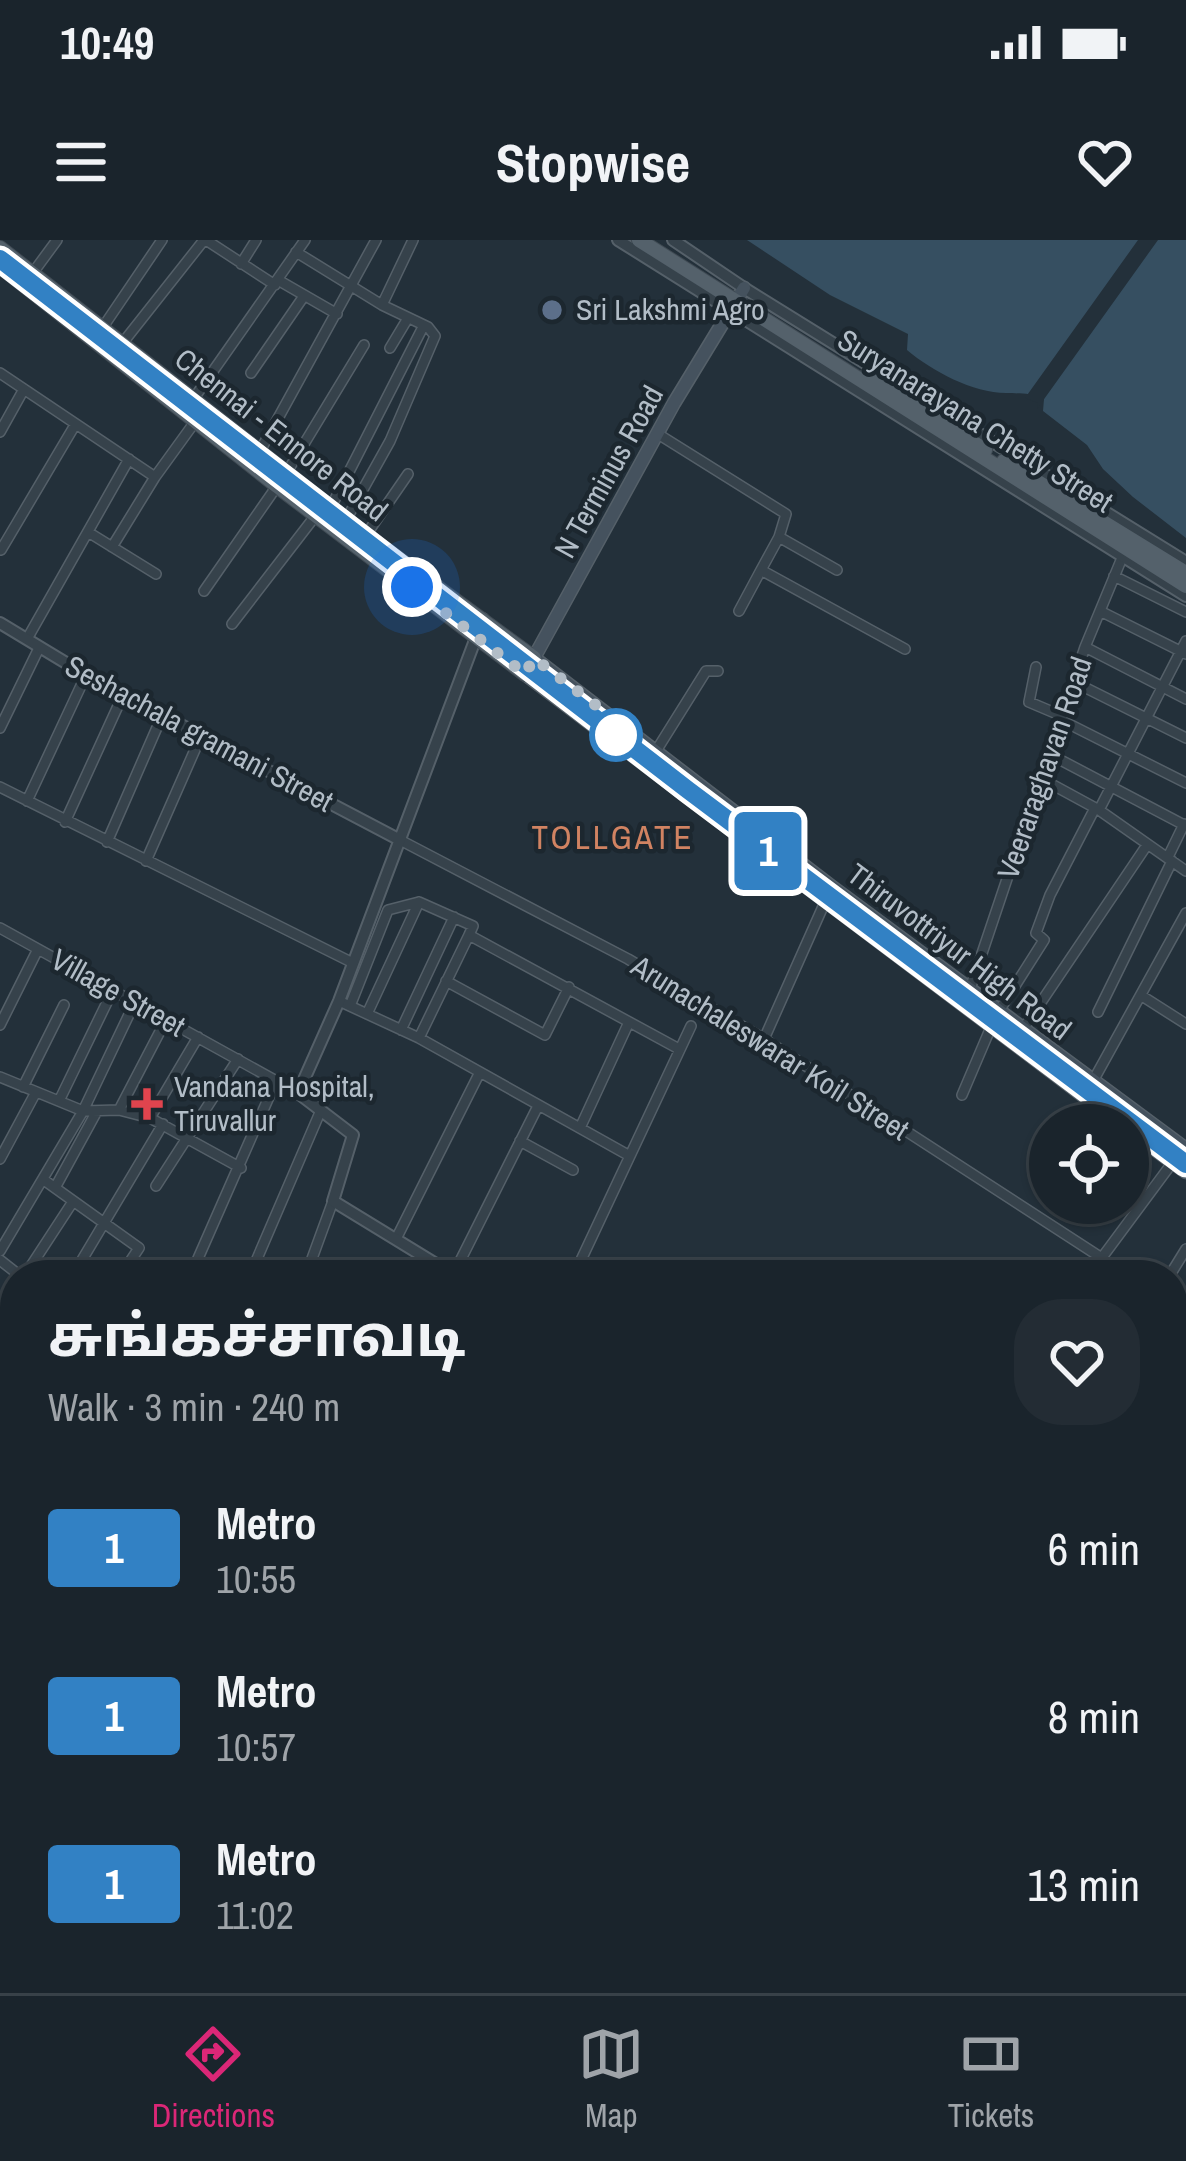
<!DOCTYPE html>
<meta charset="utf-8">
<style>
body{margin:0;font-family:"Archivo Narrow","Noto Sans Tamil",sans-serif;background:#232c34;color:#f1f3f6;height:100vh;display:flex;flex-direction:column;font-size:45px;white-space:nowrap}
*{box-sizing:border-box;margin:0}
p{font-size:39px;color:#9fa4a9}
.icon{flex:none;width:66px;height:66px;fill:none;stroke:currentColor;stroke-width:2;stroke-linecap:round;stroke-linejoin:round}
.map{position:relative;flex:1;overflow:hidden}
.drawer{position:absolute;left:0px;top:1020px;width:1188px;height:735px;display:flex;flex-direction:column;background:#1a242c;border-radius:48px 48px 0 0;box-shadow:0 3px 9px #0004,0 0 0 3px #384148}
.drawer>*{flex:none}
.badge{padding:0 24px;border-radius:9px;font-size:42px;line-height:78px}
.fabs{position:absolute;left:1029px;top:864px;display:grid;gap:24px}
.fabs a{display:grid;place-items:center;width:120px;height:120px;border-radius:50%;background:#1a242c;box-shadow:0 3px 9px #0004,0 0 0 3px #384148;font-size:60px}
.you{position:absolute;width:60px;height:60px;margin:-30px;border:9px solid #fff;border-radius:50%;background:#1a73e8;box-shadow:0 0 0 18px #1a73e833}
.map>.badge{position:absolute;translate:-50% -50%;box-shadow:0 0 0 6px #fff}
.round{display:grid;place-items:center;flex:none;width:126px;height:126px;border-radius:48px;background:#232c34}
.head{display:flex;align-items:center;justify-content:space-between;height:204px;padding:0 48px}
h1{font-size:57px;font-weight:700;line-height:90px}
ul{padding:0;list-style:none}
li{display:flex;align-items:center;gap:36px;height:168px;padding:0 48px}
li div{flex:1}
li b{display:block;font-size:45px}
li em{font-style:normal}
li .badge{min-width:132px;font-weight:700;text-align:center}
.status{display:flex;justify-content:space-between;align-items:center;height:84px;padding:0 60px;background:#1a242c;direction:ltr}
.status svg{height:33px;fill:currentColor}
header{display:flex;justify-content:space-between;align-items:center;height:156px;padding:0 48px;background:#1a242c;font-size:54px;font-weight:700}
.dock{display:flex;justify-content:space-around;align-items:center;height:168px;border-top:3px solid #384148;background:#1a242c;font-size:33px;color:#9fa4a9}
.dock a{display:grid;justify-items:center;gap:6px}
.dock .selected{color:#db2777}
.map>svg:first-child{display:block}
.water{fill:#364f61}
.pier{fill:#23303a}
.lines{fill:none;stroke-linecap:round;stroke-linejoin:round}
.minor-casing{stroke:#556069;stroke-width:12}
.tertiary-casing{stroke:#556069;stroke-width:14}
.secondary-casing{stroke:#556069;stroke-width:15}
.primary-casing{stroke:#404b54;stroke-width:16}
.minor{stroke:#36424b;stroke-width:9}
.tertiary{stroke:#36424b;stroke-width:10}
.secondary{stroke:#45525e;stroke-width:12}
.primary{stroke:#54616b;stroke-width:14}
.rail{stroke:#596672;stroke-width:3;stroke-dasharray:12 12;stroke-linecap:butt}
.line-casing{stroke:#fff;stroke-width:27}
.line{stroke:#3281c4;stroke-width:18}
.walk{stroke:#b2bdc7;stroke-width:12;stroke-dasharray:0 21.6}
.service-dot{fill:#5c6f8a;stroke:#1c272f;stroke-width:4.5}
.stop-dot{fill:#fff;stroke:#3281c4;stroke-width:6}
.health-dot{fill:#e0444e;stroke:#1c272f;stroke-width:4.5}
.labels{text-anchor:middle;stroke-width:9;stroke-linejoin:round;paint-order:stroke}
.poi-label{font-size:30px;fill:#b2bdc7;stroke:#1c272f;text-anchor:start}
.street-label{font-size:30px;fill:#b2bdc7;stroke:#1c272f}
.neighbourhood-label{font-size:33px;letter-spacing:3px;fill:#d18362;stroke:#1c272f}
</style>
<div class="status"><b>10:49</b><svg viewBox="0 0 49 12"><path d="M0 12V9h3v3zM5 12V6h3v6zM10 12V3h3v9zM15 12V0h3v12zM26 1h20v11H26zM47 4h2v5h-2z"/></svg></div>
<header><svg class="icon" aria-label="menu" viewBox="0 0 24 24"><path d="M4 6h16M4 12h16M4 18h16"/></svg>Stopwise<svg class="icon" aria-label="heart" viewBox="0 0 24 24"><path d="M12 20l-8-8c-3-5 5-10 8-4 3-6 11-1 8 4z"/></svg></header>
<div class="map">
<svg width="1186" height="1753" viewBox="0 0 1186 1753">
<rect width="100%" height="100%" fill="#23303a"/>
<path class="water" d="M 747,0 L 1186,0 L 1186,298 L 1133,257 L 1103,229 L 1087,205 L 1043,171 L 1044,159 C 1029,152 1022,154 1006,153 C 973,153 932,131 907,110 L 908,94 L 830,55 Z"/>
<path class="pier" d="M 1138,0 L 1158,0 L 1037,169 L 1038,163 L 1025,158 Z"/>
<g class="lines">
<g class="minor-casing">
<path id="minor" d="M 206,0 L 275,45
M 296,12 L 382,65 L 428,87 L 435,96 L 390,201 L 347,278
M 241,24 L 256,0
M 32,34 L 57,0
M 278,40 L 337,74
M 382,65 L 413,0
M 101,90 L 162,0
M 121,105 L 204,0
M 390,108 L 408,78
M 0,133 L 155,237 L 197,179
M 251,133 L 304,56
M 192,161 L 305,0
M 0,192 L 24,149
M 658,194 L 786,274 L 779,297 L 837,330
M 260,211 L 376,0
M 287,232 L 364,105
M 332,265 L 424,85
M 88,292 L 156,334
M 366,295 L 408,234
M 112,307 L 155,237
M 1,310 L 75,185
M 761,330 L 779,297
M 1114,336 L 1186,372
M 204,351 L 277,246
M 739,371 L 761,330 L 905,409
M 1100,371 L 1186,414
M 232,384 L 316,275
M 27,399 L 129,219
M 1085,407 L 1186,459
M 1036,427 L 1029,462 L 1062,476
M 1074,442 L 1186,498
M 1061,480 L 1186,543
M 0,488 L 39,408
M 656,511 L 706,431 L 718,431
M 1051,515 L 1184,585
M 1042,539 L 1099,570 L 1186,631
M 0,547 L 353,723
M 27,561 L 86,435
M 1099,570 L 1186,401
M 65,582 L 123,455
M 400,600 L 628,719 L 764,799 L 1128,1035
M 107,602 L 162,476
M 1168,617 L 1184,584
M 146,621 L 201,496
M 0,688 L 298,853
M 446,741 L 545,795 L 569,747
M 970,749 L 1085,407 L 1124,313
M 1142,756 L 1186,784
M 339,761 L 419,798 L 628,915
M 350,766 L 388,670 L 419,662 L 473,686 L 469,695
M 999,771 L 1044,700 L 1036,693 L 1050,655 L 1095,568
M 1098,772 L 1172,621
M 367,774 L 419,662
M 0,785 L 38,709
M 1023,789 L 1147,605
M 401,790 L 454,677
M 419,798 L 469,695 L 679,809
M 764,799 L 825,662
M 0,837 L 83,871 L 119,870 L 150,878 L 241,928
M 1093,841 L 1186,673
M 23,847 L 64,765
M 962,855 L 991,787
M 59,861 L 113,750
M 119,870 L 167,778
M 150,878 L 198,797
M 580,888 L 629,782
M 520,901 L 573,930
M 0,919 L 36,852
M 44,940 L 139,1008 L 121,1035
M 56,946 L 97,871
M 156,946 L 238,819
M 396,999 L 480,832
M 0,1011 L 83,871 L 135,762
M 0,1020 L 19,1035
M 196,1023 L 216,1035
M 25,1035 L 72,963
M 73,1035 L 163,884
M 184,1035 L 196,1023 L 276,841
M 250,1035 L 321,870
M 306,1035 L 333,961
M 453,1035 L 538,866
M 574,1035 L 691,786
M 1089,1035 L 1184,907
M 1170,1035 L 1186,1009
M 1173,1061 L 1186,1067
M 1173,1123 L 1186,1096
M 1173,1172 L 1186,1177
M 1173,1226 L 1186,1193
M 1173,1329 L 1186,1298
M 1173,1419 L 1186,1390
M 1173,1486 L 1186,1440
M 1173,1538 L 1186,1567
M 1173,1638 L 1186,1659
M 1173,1737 L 1186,1708
M 882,1740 L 899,1753
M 1161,1753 L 1172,1740"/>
</g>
<g class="tertiary-casing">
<path id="tertiary" d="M 618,0 L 1186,356
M 673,0 L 744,48 L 1186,322
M 0,383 L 86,435 L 400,600
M 454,1035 L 333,961 L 353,895 L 298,853 L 339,761 L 483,379
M 1173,1438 L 1186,1444"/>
</g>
<g class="secondary-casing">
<path id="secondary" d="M 744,48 L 674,163 L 525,434 L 1122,885
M 534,418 L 832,647 L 1186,909
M 1128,890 L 1186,932"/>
</g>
<g class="primary-casing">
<path id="primary" d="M 639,0 L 1186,346
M 0,8 L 366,295 L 534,418
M 0,26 L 277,246 L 525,434
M 867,135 L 985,210
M 1004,221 L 1186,333"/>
</g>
<use href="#minor" class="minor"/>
<use href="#tertiary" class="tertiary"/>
<use href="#secondary" class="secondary"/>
<use href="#primary" class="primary"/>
<path class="rail" d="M 0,19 L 688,550 L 1186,924
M 0,1126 L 15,1139
M 0,1517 L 15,1535
M 194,1740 L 205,1753
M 323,1740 L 334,1753
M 688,1740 L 704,1753"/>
</g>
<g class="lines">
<g class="line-casing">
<path id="line" d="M 0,19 L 688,550 L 1186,924"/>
</g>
<use href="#line" class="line"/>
<path class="walk" d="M 412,347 L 525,434 L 534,418 L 630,491 L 616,495"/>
</g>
<circle class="service-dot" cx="552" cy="70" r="12"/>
<circle class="stop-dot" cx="616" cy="495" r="24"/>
<path class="health-dot" d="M141 846h12v12h12v12h-12v12h-12v-12h-12v-12h12z"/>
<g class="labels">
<g class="poi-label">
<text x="576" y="80">Sri Lakshmi Agro</text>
<text x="174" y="857">Vandana Hospital,<tspan x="174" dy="34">Tiruvallur</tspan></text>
</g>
<g class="street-label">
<text transform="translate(975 181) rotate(32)" y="10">Suryanarayana Chetty Street</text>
<text transform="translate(281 195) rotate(38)" y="10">Chennai - Ennore Road</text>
<text transform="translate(609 232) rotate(-61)" y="10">N Terminus Road</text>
<text transform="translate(199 494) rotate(28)" y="10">Seshachala gramani Street</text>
<text transform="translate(1045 528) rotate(-71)" y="10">Veeraraghavan Road</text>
<text transform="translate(959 712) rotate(37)" y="10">Thiruvottriyur High Road</text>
<text transform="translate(118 753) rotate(29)" y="10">Village Street</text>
<text transform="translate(770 808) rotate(32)" y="10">Arunachaleswarar Koil Street</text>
</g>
<g class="neighbourhood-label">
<text x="613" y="609">TOLLGATE</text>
</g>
</g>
</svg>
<div class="fabs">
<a><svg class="icon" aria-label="locate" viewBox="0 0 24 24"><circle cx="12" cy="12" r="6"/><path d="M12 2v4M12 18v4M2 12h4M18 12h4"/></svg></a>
</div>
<div class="you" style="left:412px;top:347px"></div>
<b class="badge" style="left:768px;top:611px;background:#3281c4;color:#fff">1</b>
<section class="drawer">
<div class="head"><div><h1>சுங்கச்சாவடி</h1><p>Walk · 3 min · 240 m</p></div><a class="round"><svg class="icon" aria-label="heart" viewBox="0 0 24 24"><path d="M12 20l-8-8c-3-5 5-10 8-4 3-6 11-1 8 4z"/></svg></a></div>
<ul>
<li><span class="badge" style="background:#3281c4;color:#fff">1</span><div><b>Metro</b><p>10:55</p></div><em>6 min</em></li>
<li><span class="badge" style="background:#3281c4;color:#fff">1</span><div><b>Metro</b><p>10:57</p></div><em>8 min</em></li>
<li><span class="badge" style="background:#3281c4;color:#fff">1</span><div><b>Metro</b><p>11:02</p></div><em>13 min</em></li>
</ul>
</section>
</div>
<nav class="dock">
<a class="selected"><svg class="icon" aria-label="directions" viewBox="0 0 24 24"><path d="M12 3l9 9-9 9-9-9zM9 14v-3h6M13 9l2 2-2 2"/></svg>Directions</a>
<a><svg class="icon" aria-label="map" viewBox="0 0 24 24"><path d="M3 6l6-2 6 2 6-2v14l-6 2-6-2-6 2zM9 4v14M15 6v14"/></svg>Map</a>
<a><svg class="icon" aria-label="tickets" viewBox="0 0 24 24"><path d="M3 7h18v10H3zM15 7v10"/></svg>Tickets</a>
</nav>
